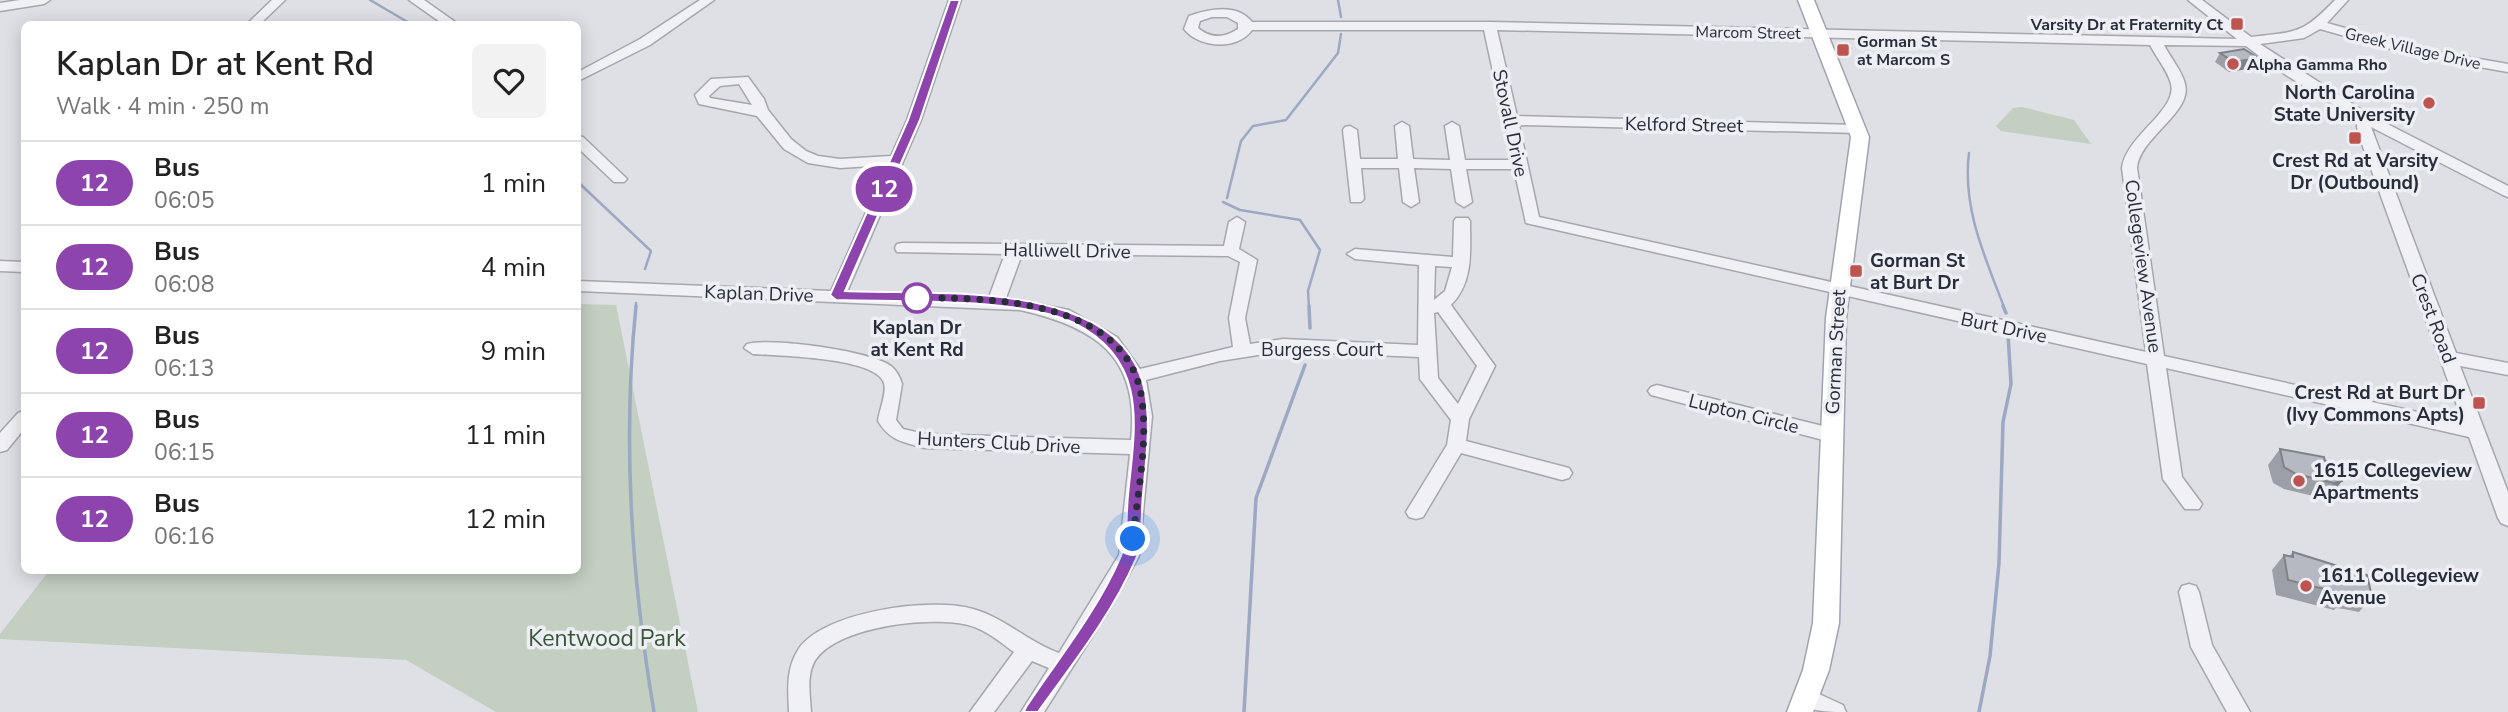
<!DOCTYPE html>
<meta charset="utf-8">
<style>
body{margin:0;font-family:"Nunito Sans",sans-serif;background:#f2f2f2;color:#222;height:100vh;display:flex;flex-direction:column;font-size:26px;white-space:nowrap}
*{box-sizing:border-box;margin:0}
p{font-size:23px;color:#767676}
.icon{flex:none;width:38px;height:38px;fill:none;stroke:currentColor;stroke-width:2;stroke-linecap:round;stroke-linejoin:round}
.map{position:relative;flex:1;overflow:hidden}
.side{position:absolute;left:21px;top:21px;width:560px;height:553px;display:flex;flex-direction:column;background:#fff;border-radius:10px;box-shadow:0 4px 18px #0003}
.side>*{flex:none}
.badge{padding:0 14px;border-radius:23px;font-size:24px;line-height:46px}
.you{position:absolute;width:35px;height:35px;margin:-18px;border:5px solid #fff;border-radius:50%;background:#1a73e8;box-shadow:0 0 0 10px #1a73e833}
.map>.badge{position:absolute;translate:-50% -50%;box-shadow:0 0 0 4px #fff}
.round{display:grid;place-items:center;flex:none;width:74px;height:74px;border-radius:10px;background:#f2f2f2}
.overview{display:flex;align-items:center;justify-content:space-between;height:119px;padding:0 35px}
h1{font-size:33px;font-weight:600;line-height:52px}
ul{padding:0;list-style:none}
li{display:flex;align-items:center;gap:21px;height:84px;padding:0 35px;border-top:2px solid #e0e0e0}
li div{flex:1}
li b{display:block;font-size:26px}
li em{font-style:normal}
li .badge{min-width:77px;font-weight:700;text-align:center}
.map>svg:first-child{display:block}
.green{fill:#c2cfc1}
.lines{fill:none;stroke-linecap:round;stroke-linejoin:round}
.stream-far1{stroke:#9da8c3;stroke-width:2.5}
.stream{stroke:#9da8c3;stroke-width:3.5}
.minor-casing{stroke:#a5a7af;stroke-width:3}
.major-casing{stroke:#9fa3b1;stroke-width:3}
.minor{fill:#f1f1f5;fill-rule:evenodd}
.major{fill:#fff;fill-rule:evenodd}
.wall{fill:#9d9fa7}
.shaded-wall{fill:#7f8288}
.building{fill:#b6b9c2;stroke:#7f8288;stroke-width:2}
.line{fill:#8e44ad;stroke:#fff;stroke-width:2}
.walk{stroke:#292d3b;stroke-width:7;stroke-dasharray:0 12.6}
.poi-dot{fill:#be5450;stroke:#eeeff4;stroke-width:2.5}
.stop-dot{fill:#fff;stroke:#8e44ad;stroke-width:3.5}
.labels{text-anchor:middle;stroke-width:7;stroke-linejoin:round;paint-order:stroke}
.far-poi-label{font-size:16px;font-weight:bold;fill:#292d3b;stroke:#eeeff4;text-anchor:start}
.far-street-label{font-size:16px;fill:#292d3b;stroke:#eeeff4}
.poi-label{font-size:19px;font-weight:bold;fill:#292d3b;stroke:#eeeff4;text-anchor:start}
.street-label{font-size:19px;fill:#292d3b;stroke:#eeeff4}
.stop-label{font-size:19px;font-weight:bold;fill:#292d3b;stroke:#eeeff4}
.near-park-label{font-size:23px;fill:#385638;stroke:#eeeff4}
</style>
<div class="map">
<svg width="2508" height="712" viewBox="0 0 2508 712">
<rect width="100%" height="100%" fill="#dfe0e6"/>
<path class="green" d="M 2022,107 L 2074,120 L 2091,144 L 2001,131 L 1996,126 L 2013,108 Z
M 578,304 L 616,305 L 698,712 L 496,712 L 406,660 L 0,639 L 0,634 L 49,571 L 578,570 Z"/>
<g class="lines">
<path class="stream-far1" d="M 370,0 L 411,24
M 1338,0 L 1341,17
M 1969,153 C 1962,208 1985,257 2004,307
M 578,182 L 651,251 L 645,269
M 1227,198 L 1241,141 L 1253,126 L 1286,120 L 1338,53 L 1341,34
M 1223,202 L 1240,210 L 1300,220 L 1320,250 L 1308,291 L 1309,307
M 636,307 L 636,303"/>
<path class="stream" d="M 636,306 C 622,443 631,576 654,712
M 1309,306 L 1310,328
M 2003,306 L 2006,313
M 1244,712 L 1256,498 L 1305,365
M 1979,712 L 1990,656 L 1999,563 L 2003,422 L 2011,384 L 2008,334"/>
<g class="minor-casing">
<path id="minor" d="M 20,0 L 50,0 L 44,4 L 0,11 L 0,3 Z
M 272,0 L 285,0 L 260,24 L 247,24 Z
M 409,0 L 424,0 L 458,24 L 443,24 Z
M 700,0 L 714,0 L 650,45 L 578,81 L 578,72 L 640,39 Z
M 949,0 L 961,0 L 921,120 L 847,292 L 989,297 L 1005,254 L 897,252 L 895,248 L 897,244 L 903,243 L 1224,246 L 1229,222 L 1237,217 L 1245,222 L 1239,249 L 1257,260 L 1245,318 L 1250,344 L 1283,339 L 1418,345 L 1419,265 L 1355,259 L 1347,254 L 1355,249 L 1453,257 L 1454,221 L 1456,218 L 1468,218 L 1470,221 C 1470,250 1474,282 1451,305 L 1495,366 L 1469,419 L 1466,441 L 1569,468 L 1572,473 L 1569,478 L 1562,480 L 1461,453 L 1423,517 L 1416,519 L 1409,517 L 1406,512 L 1447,445 L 1451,420 L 1420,379 L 1419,357 L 1283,351 L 1220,361 L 1146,380 L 1152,416 L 1139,556 L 1109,610 L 1044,712 L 1021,712 L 1049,668 L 1032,661 L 994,712 L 970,712 L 1014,652 C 1000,642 985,629 968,625 C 930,616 840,626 816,659 C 806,673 810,696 811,712 L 789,712 C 788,690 786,669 798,650 C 823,611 932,597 973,609 C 1005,618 1028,642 1059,653 L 1119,555 L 1130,454 L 925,448 C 903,442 890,441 878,421 C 879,410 887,394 884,383 C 876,357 777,356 753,354 L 744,348 L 747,344 C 770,337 872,351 891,366 C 896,370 900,377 902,384 L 896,420 L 903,429 L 925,434 L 1131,440 C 1140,356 1095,327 1020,310 L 578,291 L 578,281 L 831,291 L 887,165 L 840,168 L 808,163 L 784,149 L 757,116 L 699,104 L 695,95 L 711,79 L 748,77 L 764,99 L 768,110 L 791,139 L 806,151 L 818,156 L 840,159 L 891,156 L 907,120 ZM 739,84 L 752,105 L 710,98 L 709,96 L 720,86 ZM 1022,254 L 1228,256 L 1240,262 L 1229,318 L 1233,347 L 1140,369 L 1117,337 L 1069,310 L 1006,298 ZM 1435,266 L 1452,267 L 1445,291 L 1434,300 ZM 1438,312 L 1477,366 L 1458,404 L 1438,378 L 1434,313 Z
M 2188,0 L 2202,0 L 2251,37 C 2298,31 2301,35 2335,0 L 2348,0 L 2327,23 L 2417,48 L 2508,64 L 2508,72 L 2416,56 L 2320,29 L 2304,38 L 2260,44 L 2368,114 L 2508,186 L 2508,197 L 2503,195 L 2371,127 L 2456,353 L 2508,363 L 2508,375 L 2460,366 L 2508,492 L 2508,526 L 2501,523 L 2498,518 L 2469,437 L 2166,368 L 2182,477 L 2202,504 L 2199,509 L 2185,509 L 2163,479 L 2147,364 L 1526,223 L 1514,169 L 1466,169 L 1472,202 L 1464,207 L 1456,202 L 1451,169 L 1414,168 L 1419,202 L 1411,207 L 1403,202 L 1399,168 L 1361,168 L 1364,199 L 1361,202 L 1351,202 L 1343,130 L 1345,127 L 1350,126 L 1357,130 L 1360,159 L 1398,159 L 1395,126 L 1402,122 L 1409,126 L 1413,159 L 1450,160 L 1445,126 L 1452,122 L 1459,126 L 1465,160 L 1512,160 L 1484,30 L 1252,30 C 1237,51 1199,48 1184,29 L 1189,16 C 1209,9 1237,3 1252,22 L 1490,22 L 2237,39 ZM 1212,17 L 1227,17 L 1238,23 L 1238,29 C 1224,38 1211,39 1198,28 L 1200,21 ZM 1497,30 L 2150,45 C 2156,57 2168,71 2171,84 C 2178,110 2125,137 2122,168 L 2146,352 L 1539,217 L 1519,125 L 1858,133 L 1865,129 L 1858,125 L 1517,116 ZM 2164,45 L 2246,46 L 2275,68 L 2356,119 L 2358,133 L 2463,422 L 2164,356 L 2137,168 C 2139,138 2193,112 2185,84 C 2182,71 2170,57 2164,45 Z
M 578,136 L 583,137 L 624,176 L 627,179 L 624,182 L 614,182 L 578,148 Z
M 0,261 L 24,262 L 24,272 L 0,271 Z
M 1657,385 L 1831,428 L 1838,430 L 1840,435 L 1838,440 L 1831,442 L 1651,395 L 1648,391 L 1651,387 Z
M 24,411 L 24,429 L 7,450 L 0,452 L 0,433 L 18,413 Z
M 2189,584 L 2196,586 L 2199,592 L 2212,645 L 2250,712 L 2227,712 L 2191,647 L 2179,592 L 2182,586 Z
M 1806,688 L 1843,705 L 1846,712 C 1829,712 1804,712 1795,698 L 1798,691 Z"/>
</g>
<g class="major-casing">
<path id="major" d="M 1798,0 L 1814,0 L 1869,137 L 1846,318 L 1839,623 L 1829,670 L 1813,712 L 1787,712 L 1803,670 L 1813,623 L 1826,318 L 1851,137 Z"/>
</g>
<use href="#minor" class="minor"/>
<use href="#major" class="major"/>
</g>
<path class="wall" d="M 2220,53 L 2258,58 L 2253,68 L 2229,72 L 2215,62 Z
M 2280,449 L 2325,461 L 2342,481 L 2330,496 L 2322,498 L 2284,489 L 2273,483 L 2268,465 Z
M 2293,552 L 2372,597 L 2359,612 L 2344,609 L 2336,608 L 2334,610 L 2276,595 L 2272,570 L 2284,555 L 2289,556 Z"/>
<path class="shaded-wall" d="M 2258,58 L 2253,68 L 2229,72 L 2234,62 Z
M 2342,481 L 2330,496 L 2322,498 L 2334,483 Z"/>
<path class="building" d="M 2244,49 L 2258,58 L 2234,62 L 2220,53 Z
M 2280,449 L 2324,457 L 2325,461 L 2337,464 L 2342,481 L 2334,483 L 2296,474 L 2284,467 Z
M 2293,552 L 2367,575 L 2372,597 L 2358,593 L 2347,593 L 2348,595 L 2288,580 L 2284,555 L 2293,557 Z"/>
<path class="line" d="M 950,0 L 960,0 L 920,120 L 845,291 C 918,294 1013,287 1081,317 C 1163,352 1149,424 1143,495 C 1141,514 1143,541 1136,559 C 1112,615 1071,666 1038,712 L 1024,712 L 1026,707 C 1058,659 1097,611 1120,558 C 1128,541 1126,514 1128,495 C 1135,425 1149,361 1074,323 C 1019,297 900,302 836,300 L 830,295 L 908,120 Z"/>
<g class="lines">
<path class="walk" d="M 917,298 C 993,297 1131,301 1142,401 C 1148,445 1137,495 1133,539"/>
</g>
<g class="poi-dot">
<rect x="2230" y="17" width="14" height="14" rx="3.5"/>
<rect x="1836" y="43" width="14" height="14" rx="3.5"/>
<circle cx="2233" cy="64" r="7"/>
<circle cx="2429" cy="103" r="7"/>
<rect x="2348" y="131" width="14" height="14" rx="3.5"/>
<rect x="1849" y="264" width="14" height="14" rx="3.5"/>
<rect x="2472" y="396" width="14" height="14" rx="3.5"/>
<circle cx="2299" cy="481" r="7"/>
<circle cx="2306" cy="586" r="7"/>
</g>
<circle class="stop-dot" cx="917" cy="298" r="14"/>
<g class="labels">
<g class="far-poi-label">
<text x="2223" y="30" text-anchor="end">Varsity Dr at Fraternity Ct</text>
<text x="1857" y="47">Gorman St<tspan x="1857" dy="18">at Marcom S</tspan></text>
<text x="2247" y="70">Alpha Gamma Rho</text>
</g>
<g class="far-street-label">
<text transform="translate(1748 32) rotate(1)" y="6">Marcom Street</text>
<text transform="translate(2413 48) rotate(13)" y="6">Greek Village Drive</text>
</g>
<g class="poi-label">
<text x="2415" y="99" text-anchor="end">North Carolina<tspan x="2415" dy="22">State University</tspan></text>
<text x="2355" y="167" text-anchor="middle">Crest Rd at Varsity<tspan x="2355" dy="22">Dr (Outbound)</tspan></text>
<text x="1870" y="267">Gorman St<tspan x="1870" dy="22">at Burt Dr</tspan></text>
<text x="2465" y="399" text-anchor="end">Crest Rd at Burt Dr<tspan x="2465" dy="22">(Ivy Commons Apts)</tspan></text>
<text x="2313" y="477">1615 Collegeview<tspan x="2313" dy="22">Apartments</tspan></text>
<text x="2320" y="582">1611 Collegeview<tspan x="2320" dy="22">Avenue</tspan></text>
</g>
<g class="street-label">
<text transform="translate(1511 123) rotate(78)" y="7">Stovall Drive</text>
<text transform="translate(1684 124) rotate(1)" y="7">Kelford Street</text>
<text transform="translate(1067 250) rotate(1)" y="7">Halliwell Drive</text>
<text transform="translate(2144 266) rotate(82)" y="7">Collegeview Avenue</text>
<text transform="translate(759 293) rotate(2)" y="7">Kaplan Drive</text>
<text transform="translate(2434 318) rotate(69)" y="7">Crest Road</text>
<text transform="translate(2004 327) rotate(12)" y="7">Burt Drive</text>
<text x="1322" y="356">Burgess Court</text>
<text transform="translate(1835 352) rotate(-87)" y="7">Gorman Street</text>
<text transform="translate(1744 413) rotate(14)" y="7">Lupton Circle</text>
<text transform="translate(999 442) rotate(3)" y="7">Hunters Club Drive</text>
</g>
<g class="stop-label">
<text x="917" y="334">Kaplan Dr<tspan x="917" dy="22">at Kent Rd</tspan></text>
</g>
<g class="near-park-label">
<text x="607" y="646">Kentwood Park</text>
</g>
</g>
</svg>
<div class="you" style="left:1133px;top:539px"></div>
<b class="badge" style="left:884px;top:189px;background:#8e44ad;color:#fff">12</b>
<section class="side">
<div class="overview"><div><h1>Kaplan Dr at Kent Rd</h1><p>Walk · 4 min · 250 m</p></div><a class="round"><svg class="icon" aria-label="heart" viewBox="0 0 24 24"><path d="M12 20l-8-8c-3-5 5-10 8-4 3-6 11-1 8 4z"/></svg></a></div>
<ul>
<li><span class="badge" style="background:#8e44ad;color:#fff">12</span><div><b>Bus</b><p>06:05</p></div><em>1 min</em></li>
<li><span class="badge" style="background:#8e44ad;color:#fff">12</span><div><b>Bus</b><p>06:08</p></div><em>4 min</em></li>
<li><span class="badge" style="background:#8e44ad;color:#fff">12</span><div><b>Bus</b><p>06:13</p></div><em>9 min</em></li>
<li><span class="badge" style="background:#8e44ad;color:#fff">12</span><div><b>Bus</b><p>06:15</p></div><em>11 min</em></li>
<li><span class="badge" style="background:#8e44ad;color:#fff">12</span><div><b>Bus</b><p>06:16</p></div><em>12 min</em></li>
</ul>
</section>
</div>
